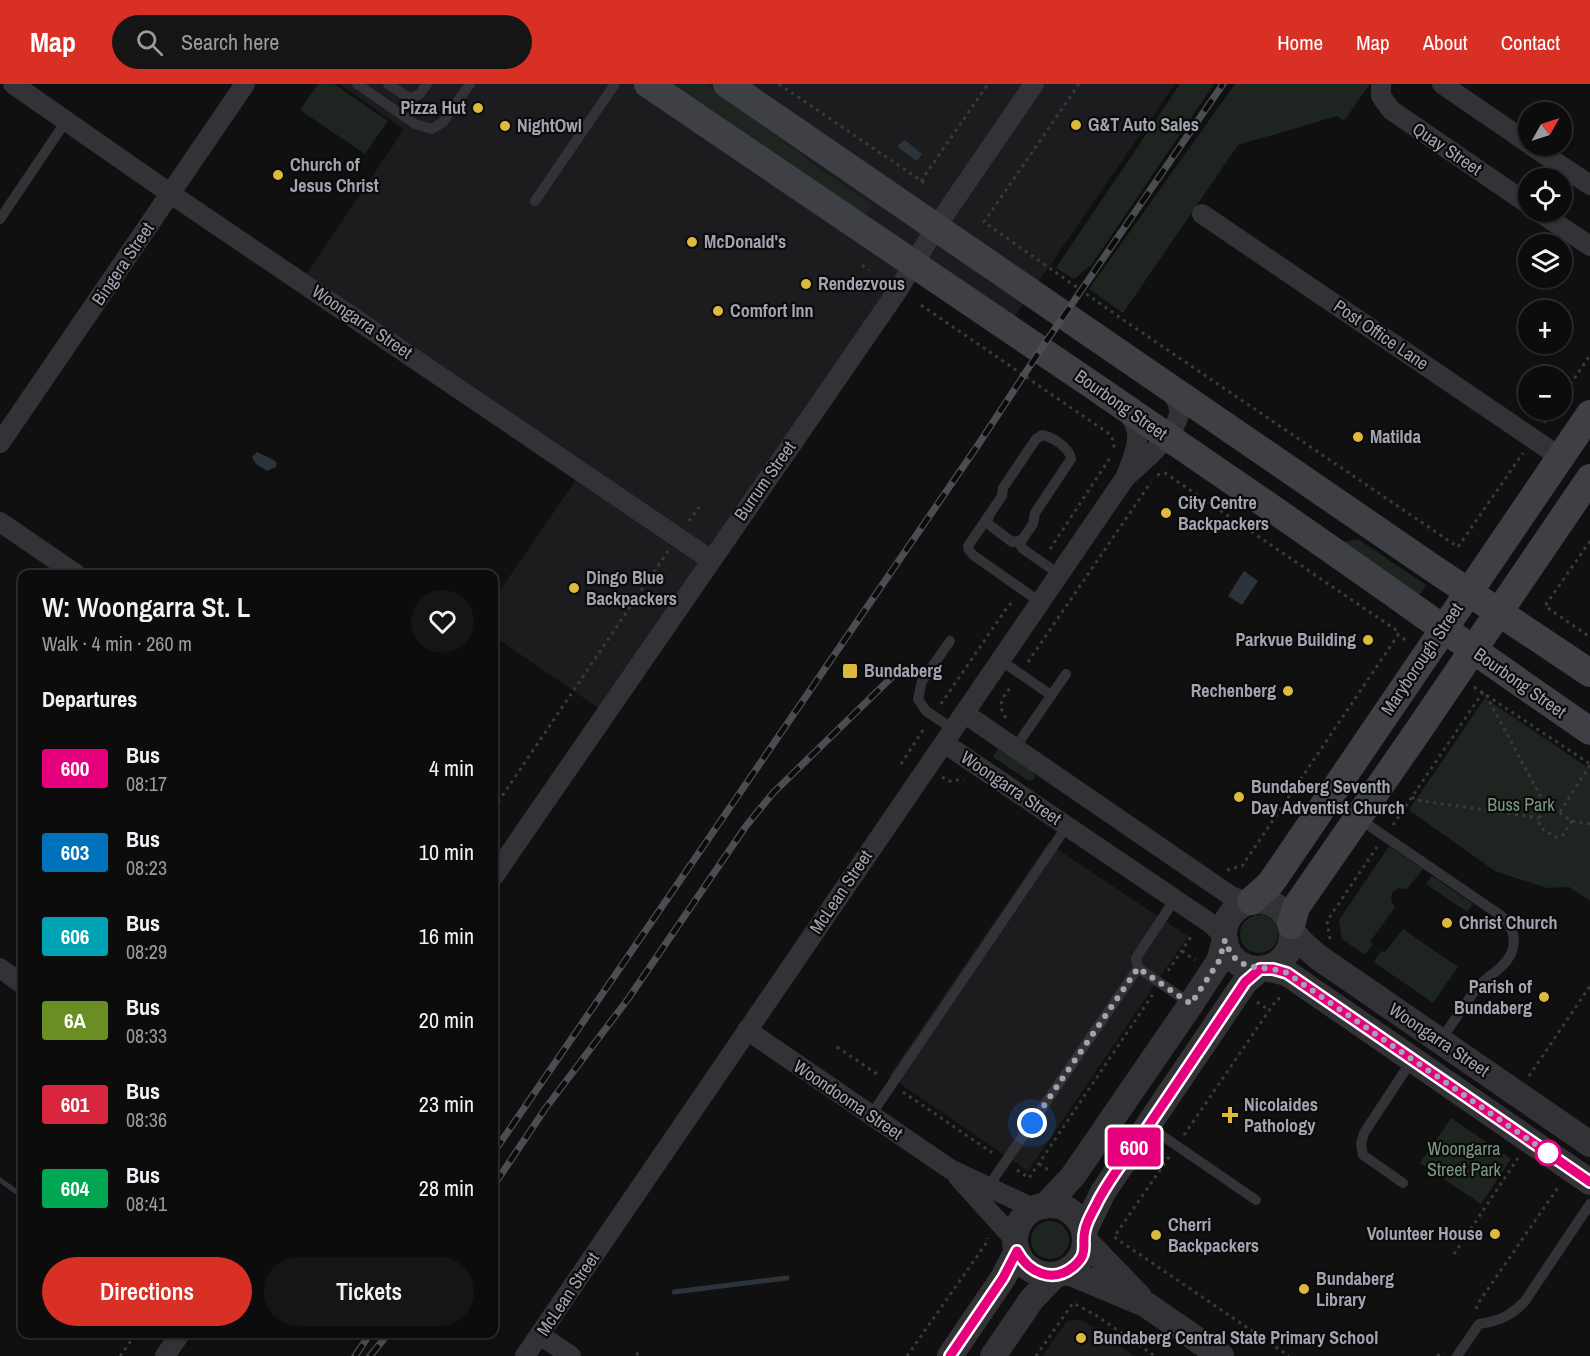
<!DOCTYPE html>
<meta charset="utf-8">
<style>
body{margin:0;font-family:"Archivo Narrow",sans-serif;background:#151516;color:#f1f3f6;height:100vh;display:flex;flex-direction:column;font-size:22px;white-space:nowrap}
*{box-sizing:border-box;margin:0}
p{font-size:20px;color:#9a9b9d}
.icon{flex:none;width:33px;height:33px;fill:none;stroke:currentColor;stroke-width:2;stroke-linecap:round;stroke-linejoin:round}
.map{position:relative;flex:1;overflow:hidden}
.drawer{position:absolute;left:18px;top:486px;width:480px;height:768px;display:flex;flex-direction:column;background:#0c0c0d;border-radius:12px;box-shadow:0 2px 4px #0004,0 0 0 2px #2c2c2e}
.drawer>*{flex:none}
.badge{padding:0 12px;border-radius:4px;font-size:21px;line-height:39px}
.needle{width:39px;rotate:51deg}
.controls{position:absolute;left:1518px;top:18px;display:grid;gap:12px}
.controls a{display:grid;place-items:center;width:54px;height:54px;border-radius:50%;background:#0c0c0d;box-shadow:0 2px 4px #0004,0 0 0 2px #2c2c2e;font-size:30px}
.you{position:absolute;width:30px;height:30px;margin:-15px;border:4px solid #fff;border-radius:50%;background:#1a73e8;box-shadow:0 0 0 9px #1a73e833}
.map>.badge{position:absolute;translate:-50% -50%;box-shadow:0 0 0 3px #fff}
h2{padding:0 24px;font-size:22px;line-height:54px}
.round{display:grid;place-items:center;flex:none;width:63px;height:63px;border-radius:32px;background:#151516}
.headline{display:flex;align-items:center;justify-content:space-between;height:102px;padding:0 24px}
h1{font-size:28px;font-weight:600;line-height:45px}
.action{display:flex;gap:12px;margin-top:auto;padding:12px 24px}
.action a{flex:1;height:69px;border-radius:36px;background:#d93025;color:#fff;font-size:24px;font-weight:600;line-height:69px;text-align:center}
.action a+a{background:#151516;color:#f1f3f6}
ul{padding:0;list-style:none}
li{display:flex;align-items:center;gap:18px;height:84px;padding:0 24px}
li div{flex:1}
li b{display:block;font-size:22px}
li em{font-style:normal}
li .badge{min-width:66px;font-weight:700;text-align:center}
header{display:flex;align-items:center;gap:36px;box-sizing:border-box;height:84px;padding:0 30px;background:#d93025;color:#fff}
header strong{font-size:28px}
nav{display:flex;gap:33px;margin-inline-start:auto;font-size:21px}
.search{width:420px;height:54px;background:#151516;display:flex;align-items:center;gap:15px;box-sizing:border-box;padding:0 21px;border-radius:33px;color:#9a9b9d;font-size:22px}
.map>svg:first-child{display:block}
.built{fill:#1c1c1e}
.green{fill:#1e2520}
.water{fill:#2d333a}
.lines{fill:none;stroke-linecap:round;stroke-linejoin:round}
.stream{stroke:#2d333a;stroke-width:5}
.path{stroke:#393a3e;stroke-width:3;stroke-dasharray:3 4.5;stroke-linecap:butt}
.service{stroke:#333337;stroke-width:10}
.minor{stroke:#333337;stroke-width:20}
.tertiary{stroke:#333337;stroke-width:26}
.secondary{stroke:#3f4045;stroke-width:28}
.rail-casing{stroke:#4c4d52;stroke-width:7}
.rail{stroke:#0b0b0c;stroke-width:4.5;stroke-dasharray:14;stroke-linecap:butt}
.line-casing{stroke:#fff;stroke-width:14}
.line{stroke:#e6007e;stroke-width:9}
.walk{stroke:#a2a5b0;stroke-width:6;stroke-dasharray:0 10.8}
.poi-dot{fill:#ddb93c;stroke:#0b0b0c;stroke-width:2}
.stop-dot{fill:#fff;stroke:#e6007e;stroke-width:3}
.labels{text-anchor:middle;stroke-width:4.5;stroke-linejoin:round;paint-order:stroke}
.poi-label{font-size:18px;font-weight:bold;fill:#a2a5b0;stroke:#0b0b0c;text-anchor:start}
.street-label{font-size:18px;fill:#a2a5b0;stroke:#0b0b0c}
.park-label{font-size:18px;fill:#7b9980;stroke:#0b0b0c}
</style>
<header>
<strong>Map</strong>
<div class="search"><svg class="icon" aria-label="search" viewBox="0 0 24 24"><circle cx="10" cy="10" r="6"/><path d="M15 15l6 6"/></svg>Search here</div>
<nav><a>Home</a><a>Map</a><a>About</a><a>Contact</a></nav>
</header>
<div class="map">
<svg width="1590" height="1272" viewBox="0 0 1590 1272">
<rect width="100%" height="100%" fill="#101011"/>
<path class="built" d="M 339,0 L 1175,0 L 1006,245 L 916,184 L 607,630 L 494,552 L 494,515 L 580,390 L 300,200 L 404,45 Z
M 1048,759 L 1188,852 L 1028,1087 L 889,992 Z
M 1081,1235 L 1134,1272 L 1042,1272 L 1067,1237 Z"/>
<path class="green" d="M 318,0 L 334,0 L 388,37 L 365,70 L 300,26 Z
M 666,0 L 707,0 L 824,88 L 872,121 L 865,131 Z
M 1180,0 L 1214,0 L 1092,180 L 1074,195 L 1056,184 Z
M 1235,0 L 1370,0 L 1344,37 L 1337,32 L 1238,61 L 1123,229 L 1089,205 Z
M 1358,455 L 1426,501 L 1419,511 L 1339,459 Z
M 1485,614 L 1590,685 L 1590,817 L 1569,803 L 1547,804 L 1495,787 L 1409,726 Z
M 998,665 L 1032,687 L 1035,692 L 1033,696 L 1029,697 L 993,673 Z
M 1389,762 L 1423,785 L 1407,805 L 1399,804 L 1392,808 L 1391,816 L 1395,823 L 1370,858 L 1373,860 L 1365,871 L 1342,855 L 1339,836 Z
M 1432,792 L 1473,820 L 1467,828 L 1426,800 Z
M1240 850a19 19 0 1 1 38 0a19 19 0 1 1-38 0Z
M 1403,845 L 1458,883 L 1433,919 L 1374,878 L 1381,867 L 1385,868 Z
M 1451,1034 L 1511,1075 L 1481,1120 L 1420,1079 Z
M1031 1156a19 19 0 1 1 38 0a19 19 0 1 1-38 0Z"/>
<path class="water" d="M 905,56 L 922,70 L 918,76 L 915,76 L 899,64 L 898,61 Z
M 257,368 L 274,376 L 277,379 L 276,383 L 267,387 L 256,380 L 252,373 Z
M 1244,487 L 1258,497 L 1242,521 L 1228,512 Z"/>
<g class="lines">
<path class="stream" d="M 0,1096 L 22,1112
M 674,1208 L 787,1194"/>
<path class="path" d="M 779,0 L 926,100
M 1079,0 L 984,138 L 1122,235 L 1458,463 L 1523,369
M 921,97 L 988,0
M 862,181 L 869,186
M 921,221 L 1108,349 L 1114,357 L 1114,365
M 1562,313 L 1590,271
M 1544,339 L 1553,326
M 1157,391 L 1165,389 L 1399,548 L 1398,551 L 1407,557
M 689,437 L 699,423
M 1590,457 L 1545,522 L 1590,553
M 1050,465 L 1112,371
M 1028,578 L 1151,398
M 1474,603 L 1590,680
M 1486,611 L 1543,717 L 1548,721
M 941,620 L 1008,522 L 1013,518
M 1006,634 C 996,619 1003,614 1012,601
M 901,680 L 923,646
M 942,693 L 949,697 L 964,695
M 1412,713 L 1416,716 L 1533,733 L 1538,735
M 494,724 L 668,467
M 1560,728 L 1590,681
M 1572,737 L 1562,752 L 1555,753 L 1541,744 L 1538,735 L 1548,721 L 1572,737 L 1590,740
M 1393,741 L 1483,608
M 1227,786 L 1242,782 L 1398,551
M 1330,855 L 1327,837 L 1377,763
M 1182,867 L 1195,876
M 1168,887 L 1192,851
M 1257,918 L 1269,926
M 837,963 L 880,992
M 1529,992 L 1590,902
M 903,1008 L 994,1070
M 1184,1051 L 1277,915 L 1283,914
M 1169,1073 L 1114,1153 L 1289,1272
M 1039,1080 L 1050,1087
M 1017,1086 L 1029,1094 L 1153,910
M 1454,1170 L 1518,1074
M 1476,1225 L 1479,1218 L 1559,1102
M 636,1269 L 640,1272
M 120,1272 L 136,1250
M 907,1272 L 987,1158 L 987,1154
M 1036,1272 L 1073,1219 L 1097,1232 L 1155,1272
M 1437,1272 L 1444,1268"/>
<path class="service" d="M 357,0 L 415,40 L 432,45 L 443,38 L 470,0
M 388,0 L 406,12 L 412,14 L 420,10 L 427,0
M 535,117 L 615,0
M 0,135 L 66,37
M 989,431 L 987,439 L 1012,458 L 1022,456
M 1040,518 L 973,471 L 969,466 L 968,462 L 1002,412 L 1003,404 L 1036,355 L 1042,351 C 1053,353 1070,364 1071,375 L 1035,429 L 1033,440 L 1022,456 L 1020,461 L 1023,465 L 1059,490
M 950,557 L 922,597 L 918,615 L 926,627 L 953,645
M 1000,576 L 1051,611
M 1015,664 L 1066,590
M 1358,734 L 1500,831 C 1518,845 1518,867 1502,882 C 1494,890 1484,895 1477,904 C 1464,921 1453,939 1440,957
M 1138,884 L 1191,920
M 871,1031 L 1067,742
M 1148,1042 L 1256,1116
M 1403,1099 L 1363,1071 L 1361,1060 L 1364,1049 L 1412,976
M 988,1103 L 1138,884 L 1136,874 L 1175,815
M 1457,1272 L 1479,1240 C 1499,1237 1511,1232 1525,1217 L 1590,1120"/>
<path class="minor" d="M 13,0 L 171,110 L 711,476
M 1381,0 L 1381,12 L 1391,26 L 1528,120
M 1442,0 L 1528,59
M 1532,62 L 1590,101
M 1539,128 L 1590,162
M 1202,130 L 1560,373
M 0,359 L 245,0
M 1126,392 C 1135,367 1146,350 1126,327
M 0,438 L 76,490
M 964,629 L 1231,812 L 1247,818
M 944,659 L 1210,839 L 1224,852
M 494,792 L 898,206 L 936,143 L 1034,0
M 0,884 L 22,900
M 747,946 L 950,1085 L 1035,1125
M 958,1093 L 1016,1157
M 540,1251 L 571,1272
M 165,1272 L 180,1250
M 525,1272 L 1125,394 C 1140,380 1177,350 1179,329 C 1180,319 1173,311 1167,304"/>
<path class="tertiary" d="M1224 851a34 34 0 1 1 68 0a34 34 0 1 1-68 0Z
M 1292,847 L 1302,859 L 1318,873 L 1590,1060
M 1264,884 L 1287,889 L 1590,1098
M1015 1156a35 35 0 1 1 70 0a35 35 0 1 1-70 0Z
M 1045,1122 L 1073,1092 L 1191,920 L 1219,877 L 1225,856
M 1084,1147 L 1103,1108 L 1245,898 L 1260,885
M 1085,1157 L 1139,1213
M 1066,1187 L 1145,1220 L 1221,1272
M 950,1272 L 1003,1194 L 1017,1167
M 993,1272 L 1032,1215 L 1055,1191"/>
<path class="secondary" d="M 648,0 C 850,136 1051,272 1251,410 C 1365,488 1476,569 1590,647
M 727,0 L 1434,485 L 1590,589
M 1251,817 L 1269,801 L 1275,793 L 1590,330
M 1291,841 L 1296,823 L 1418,647 L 1590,394"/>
<g class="rail-casing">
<path id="rail" d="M 494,1068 L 978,361 L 1041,265 L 1223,0
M 494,1101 L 545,1025 L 628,915 L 746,742 L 773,709 L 892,593
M 355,1272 L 370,1250
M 370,1272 L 388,1250"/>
</g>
<use href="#rail" class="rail"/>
</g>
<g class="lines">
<g class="line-casing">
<path id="line" d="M 950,1272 L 1003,1194 L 1017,1167 C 1028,1188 1052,1200 1073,1183 C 1090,1169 1081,1161 1085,1146 C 1087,1136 1094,1126 1098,1117 C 1112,1090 1132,1066 1149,1041 C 1181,993 1213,945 1245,898 L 1260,885 L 1273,885 L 1287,889 L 1590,1098"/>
</g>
<use href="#line" class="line"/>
<path class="walk" d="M 1032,1039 L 1138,884 L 1191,920 L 1219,877 L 1225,856 C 1237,892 1260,879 1287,889 L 1548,1069"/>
</g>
<g class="poi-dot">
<circle cx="478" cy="24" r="6"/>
<circle cx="1076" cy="41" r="6"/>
<circle cx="505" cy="42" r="6"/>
<circle cx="278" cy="91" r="6"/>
<circle cx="692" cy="158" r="6"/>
<circle cx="806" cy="200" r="6"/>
<circle cx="718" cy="227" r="6"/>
<circle cx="1358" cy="353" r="6"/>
<circle cx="1166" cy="429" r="6"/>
<circle cx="574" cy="504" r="6"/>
<circle cx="1368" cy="556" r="6"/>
<rect x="842" y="579" width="16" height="16" rx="3"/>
<circle cx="1288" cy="607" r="6"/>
<circle cx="1239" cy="713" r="6"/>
<circle cx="1447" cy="839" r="6"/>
<circle cx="1544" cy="913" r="6"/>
<path d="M1227 1022h6v6h6v6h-6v6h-6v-6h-6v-6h6z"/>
<circle cx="1495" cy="1150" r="6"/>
<circle cx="1156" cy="1151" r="6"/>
<circle cx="1304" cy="1205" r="6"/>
<circle cx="1081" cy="1254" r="6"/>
</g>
<circle class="stop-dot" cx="1548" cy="1069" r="12"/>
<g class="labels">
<g class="poi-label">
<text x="466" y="30" text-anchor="end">Pizza Hut</text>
<text x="1088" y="47">G&amp;T Auto Sales</text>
<text x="517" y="48">NightOwl</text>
<text x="290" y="87">Church of<tspan x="290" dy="21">Jesus Christ</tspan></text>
<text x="704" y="164">McDonald's</text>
<text x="818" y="206">Rendezvous</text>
<text x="730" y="233">Comfort Inn</text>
<text x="1370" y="359">Matilda</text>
<text x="1178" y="425">City Centre<tspan x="1178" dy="21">Backpackers</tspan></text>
<text x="586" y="500">Dingo Blue<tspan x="586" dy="21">Backpackers</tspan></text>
<text x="1356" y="562" text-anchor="end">Parkvue Building</text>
<text x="864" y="593">Bundaberg</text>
<text x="1276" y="613" text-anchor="end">Rechenberg</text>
<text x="1251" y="709">Bundaberg Seventh<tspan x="1251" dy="21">Day Adventist Church</tspan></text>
<text x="1459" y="845">Christ Church</text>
<text x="1532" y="909" text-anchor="end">Parish of<tspan x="1532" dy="21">Bundaberg</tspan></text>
<text x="1244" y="1027">Nicolaides<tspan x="1244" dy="21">Pathology</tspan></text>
<text x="1168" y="1147">Cherri<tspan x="1168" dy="21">Backpackers</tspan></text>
<text x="1483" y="1156" text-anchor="end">Volunteer House</text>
<text x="1316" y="1201">Bundaberg<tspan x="1316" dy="21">Library</tspan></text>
<text x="1093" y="1260">Bundaberg Central State Primary School</text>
</g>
<g class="street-label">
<text transform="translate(1447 65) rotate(34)" y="6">Quay Street</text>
<text transform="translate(123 180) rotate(-56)" y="6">Bingera Street</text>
<text transform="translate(362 238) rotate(34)" y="6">Woongarra Street</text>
<text transform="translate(1381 251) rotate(34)" y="6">Post Office Lane</text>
<text transform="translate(1121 321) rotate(35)" y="6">Bourbong Street</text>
<text transform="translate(765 397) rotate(-55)" y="6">Burrum Street</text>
<text transform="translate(1422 575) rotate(-56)" y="6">Maryborough Street</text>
<text transform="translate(1520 599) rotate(35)" y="6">Bourbong Street</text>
<text transform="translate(1011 704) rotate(34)" y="6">Woongarra Street</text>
<text transform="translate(841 808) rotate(-56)" y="6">McLean Street</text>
<text transform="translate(1439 956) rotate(34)" y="6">Woongarra Street</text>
<text transform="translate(848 1016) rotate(34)" y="6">Woondooma Street</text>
<text transform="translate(568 1210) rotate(-56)" y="6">McLean Street</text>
</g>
<g class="park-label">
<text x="1521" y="727">Buss Park</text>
<text x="1464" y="1071">Woongarra<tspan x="1464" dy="21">Street Park</tspan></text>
</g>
</g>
</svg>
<div class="controls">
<a><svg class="needle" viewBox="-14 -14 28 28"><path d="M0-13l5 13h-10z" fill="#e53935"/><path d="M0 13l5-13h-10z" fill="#9a9b9d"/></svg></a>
<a><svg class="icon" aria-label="locate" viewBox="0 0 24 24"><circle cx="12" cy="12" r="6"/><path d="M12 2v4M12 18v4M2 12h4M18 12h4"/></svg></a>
<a><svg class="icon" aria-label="layers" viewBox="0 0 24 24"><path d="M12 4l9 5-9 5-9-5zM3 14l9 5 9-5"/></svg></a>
<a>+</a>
<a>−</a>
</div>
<div class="you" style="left:1032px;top:1039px"></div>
<b class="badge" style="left:1134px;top:1063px;background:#e6007e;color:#fff">600</b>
<section class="drawer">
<div class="headline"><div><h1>W: Woongarra St. L</h1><p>Walk · 4 min · 260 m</p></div><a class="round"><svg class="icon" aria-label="heart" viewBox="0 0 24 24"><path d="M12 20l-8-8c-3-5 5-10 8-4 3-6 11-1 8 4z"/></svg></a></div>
<h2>Departures</h2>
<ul>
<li><span class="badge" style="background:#e6007e;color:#fff">600</span><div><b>Bus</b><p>08:17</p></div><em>4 min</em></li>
<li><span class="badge" style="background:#0072bc;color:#fff">603</span><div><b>Bus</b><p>08:23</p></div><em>10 min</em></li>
<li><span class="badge" style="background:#00a3b4;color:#fff">606</span><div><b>Bus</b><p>08:29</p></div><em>16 min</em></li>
<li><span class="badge" style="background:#6b8e23;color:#fff">6A</span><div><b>Bus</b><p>08:33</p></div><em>20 min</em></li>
<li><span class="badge" style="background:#d7263d;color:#fff">601</span><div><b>Bus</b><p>08:36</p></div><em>23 min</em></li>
<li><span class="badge" style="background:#00a651;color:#fff">604</span><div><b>Bus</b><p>08:41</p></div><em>28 min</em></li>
</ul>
<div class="action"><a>Directions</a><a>Tickets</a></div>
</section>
</div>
